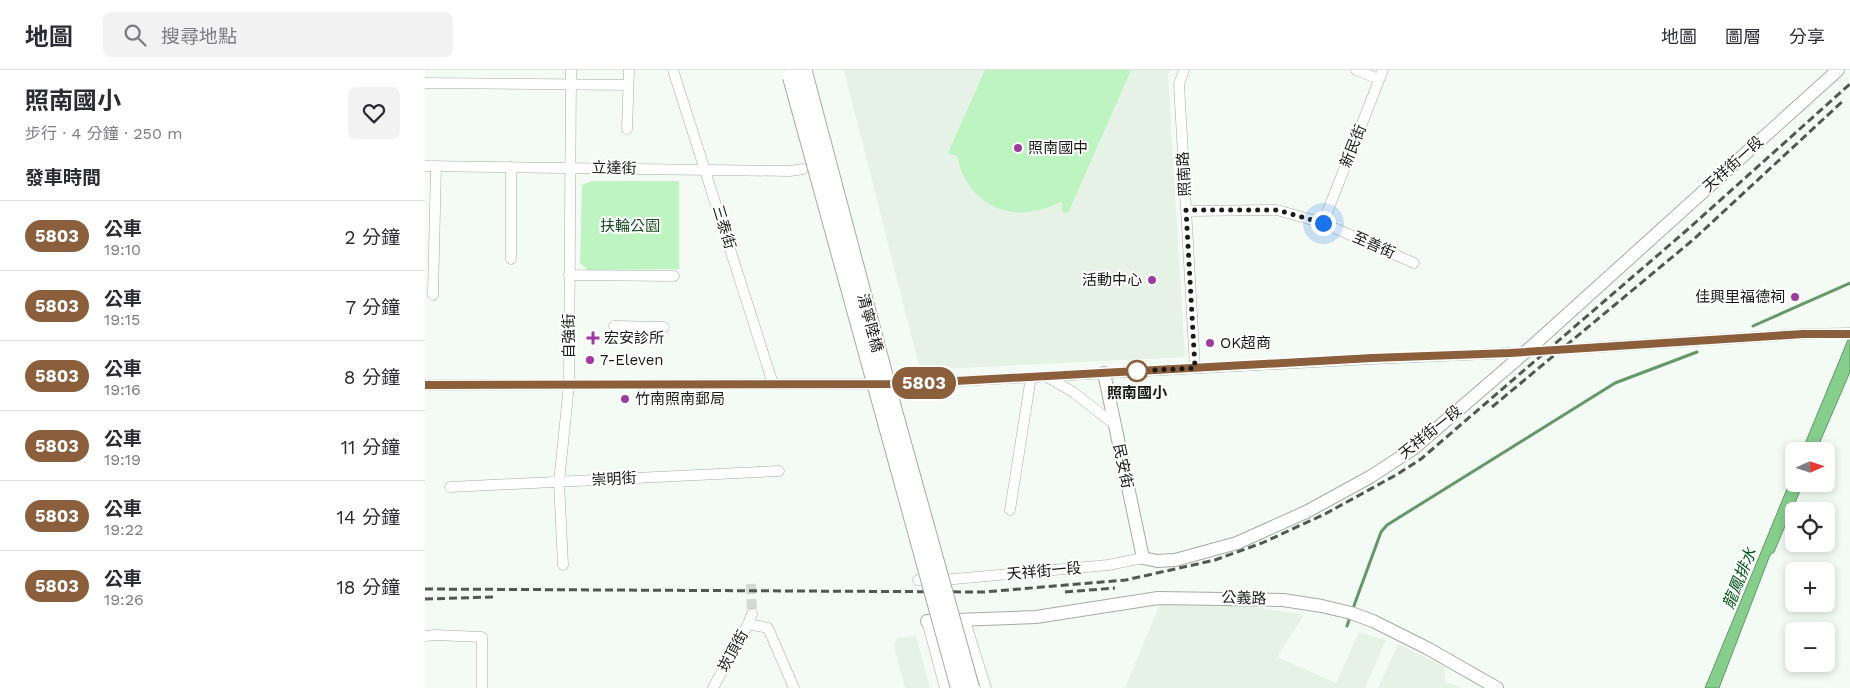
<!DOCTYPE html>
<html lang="zh-TW">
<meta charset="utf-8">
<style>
body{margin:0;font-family:"Work Sans","Noto Sans TC",sans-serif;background:#f2f2f3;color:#2b2b33;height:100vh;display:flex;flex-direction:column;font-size:19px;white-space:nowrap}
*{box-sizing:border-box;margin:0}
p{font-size:16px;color:#7c7c81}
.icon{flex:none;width:28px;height:28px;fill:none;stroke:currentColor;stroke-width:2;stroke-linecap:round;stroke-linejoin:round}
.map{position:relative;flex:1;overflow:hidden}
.details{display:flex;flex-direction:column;background:#fff;width:425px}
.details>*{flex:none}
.badge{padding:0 10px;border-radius:16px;font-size:18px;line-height:32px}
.needle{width:32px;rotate:87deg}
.controls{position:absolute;left:1360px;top:372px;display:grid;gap:10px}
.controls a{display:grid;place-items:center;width:50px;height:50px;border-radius:8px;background:#fff;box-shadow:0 2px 8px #0003;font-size:25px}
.you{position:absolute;width:25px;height:25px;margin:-12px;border:4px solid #fff;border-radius:50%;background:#1a73e8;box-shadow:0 0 0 8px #1a73e833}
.map>.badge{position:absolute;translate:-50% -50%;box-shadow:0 0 0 2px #fff}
h2{padding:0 25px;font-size:19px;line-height:45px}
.round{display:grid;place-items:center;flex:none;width:52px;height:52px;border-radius:8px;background:#f2f2f3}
.overview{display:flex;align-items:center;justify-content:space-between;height:85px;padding:0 25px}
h1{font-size:24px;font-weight:700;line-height:38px}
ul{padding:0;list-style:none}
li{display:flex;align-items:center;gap:15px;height:70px;padding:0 25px;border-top:1px solid #e1e1e2}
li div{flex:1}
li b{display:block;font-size:19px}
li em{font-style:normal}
li .badge{min-width:55px;font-weight:700;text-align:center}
header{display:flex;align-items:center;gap:30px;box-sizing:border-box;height:70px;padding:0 25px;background:#fff;border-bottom:1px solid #e1e1e2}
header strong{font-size:24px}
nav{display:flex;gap:28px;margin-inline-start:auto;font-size:18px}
.search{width:350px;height:45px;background:#f2f2f3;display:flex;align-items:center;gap:12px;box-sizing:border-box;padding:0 18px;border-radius:8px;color:#7c7c81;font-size:19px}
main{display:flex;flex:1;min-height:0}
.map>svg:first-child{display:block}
.built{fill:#e5f2e5}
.green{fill:#bdf4c1}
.water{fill:#85ce8c;stroke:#649869}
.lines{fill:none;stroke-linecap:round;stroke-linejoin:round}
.stream{stroke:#649869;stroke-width:3}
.minor-tunnel{stroke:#d3d9d3;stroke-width:10;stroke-dasharray:10 5;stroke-linecap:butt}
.minor-casing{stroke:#a5aca5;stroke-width:11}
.tertiary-casing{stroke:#a5aca5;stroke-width:14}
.minor{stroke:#fff;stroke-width:10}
.tertiary{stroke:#fff;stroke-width:12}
.rail{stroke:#535753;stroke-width:3;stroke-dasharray:8 4;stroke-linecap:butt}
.tertiary-bridge-casing{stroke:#a5aca5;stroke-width:14;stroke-linecap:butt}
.primary-bridge-casing{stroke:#a5aca5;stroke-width:18;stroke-linecap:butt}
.tertiary-bridge{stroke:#fff;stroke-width:12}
.primary-bridge{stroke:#fff;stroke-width:16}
.line-casing{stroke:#fff;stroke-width:11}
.line{stroke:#8b5e3c;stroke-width:8}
.walk{stroke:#181b18;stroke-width:5;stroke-dasharray:0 9}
.poi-dot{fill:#9d3ba2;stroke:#fff;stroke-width:2}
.stop-dot{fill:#fff;stroke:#8b5e3c;stroke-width:2.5}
.labels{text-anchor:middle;stroke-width:4;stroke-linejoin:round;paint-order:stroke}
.street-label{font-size:15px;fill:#181b18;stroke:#fff}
.poi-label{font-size:15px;fill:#181b18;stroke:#fff;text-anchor:start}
.park-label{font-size:15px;fill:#184c21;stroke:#fff}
.stop-label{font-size:15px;font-weight:bold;fill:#181b18;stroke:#fff}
.water-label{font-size:16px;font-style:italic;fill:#00561a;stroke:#fff}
</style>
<header>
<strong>地圖</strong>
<div class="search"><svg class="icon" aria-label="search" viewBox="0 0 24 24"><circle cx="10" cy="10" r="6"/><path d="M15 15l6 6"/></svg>搜尋地點</div>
<nav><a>地圖</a><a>圖層</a><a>分享</a></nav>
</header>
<main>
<section class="details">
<div class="overview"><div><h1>照南國小</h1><p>步行 · 4 分鐘 · 250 m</p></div><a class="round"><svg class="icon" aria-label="heart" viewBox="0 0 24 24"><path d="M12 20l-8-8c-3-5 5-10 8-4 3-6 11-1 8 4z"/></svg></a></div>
<h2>發車時間</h2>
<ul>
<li><span class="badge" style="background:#8b5e3c;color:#fff">5803</span><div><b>公車</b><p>19:10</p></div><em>2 分鐘</em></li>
<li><span class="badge" style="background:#8b5e3c;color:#fff">5803</span><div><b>公車</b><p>19:15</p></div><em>7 分鐘</em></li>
<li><span class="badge" style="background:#8b5e3c;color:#fff">5803</span><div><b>公車</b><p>19:16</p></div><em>8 分鐘</em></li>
<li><span class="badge" style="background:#8b5e3c;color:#fff">5803</span><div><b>公車</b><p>19:19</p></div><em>11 分鐘</em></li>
<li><span class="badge" style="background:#8b5e3c;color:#fff">5803</span><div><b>公車</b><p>19:22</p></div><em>14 分鐘</em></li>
<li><span class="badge" style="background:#8b5e3c;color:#fff">5803</span><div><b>公車</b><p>19:26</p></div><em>18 分鐘</em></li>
</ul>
</section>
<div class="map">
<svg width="1425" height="618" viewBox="0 0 1425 618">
<rect width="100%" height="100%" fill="#f4fbf4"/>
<path class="built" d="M 419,0 L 745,0 L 743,6 L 760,287 L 495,300 Z
M 735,534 L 823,536 L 879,545 L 852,587 L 911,613 L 934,562 L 961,570 L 940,618 L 700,618 Z
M 491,566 L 505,618 L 480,618 L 469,576 L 472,568 Z
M 973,574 L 1019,597 L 1020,612 L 1037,618 L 953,618 Z"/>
<path class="green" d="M 560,0 L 706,0 L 643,143 L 637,142 L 637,133 L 635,132 C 590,156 543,137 532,86 L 523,83 Z
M 167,111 L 254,111 L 254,199 L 163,200 L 155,193 L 157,115 Z"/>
<path class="water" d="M 1425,265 L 1425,302 L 1391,381 L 1377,381 Z
M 1369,402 L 1369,414 L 1378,414 L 1349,482 L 1345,485 L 1294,618 L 1280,618 Z"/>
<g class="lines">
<path class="stream" d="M 1328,256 L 1425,213
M 927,541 L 956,462 L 962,455 L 1190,313 L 1272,282
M 922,556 L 925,547"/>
<path class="minor-tunnel" d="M 1097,282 L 1161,278
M 326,514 L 327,544"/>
<g class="minor-casing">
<path id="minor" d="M 248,0 L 348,314
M 759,0 L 754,14 L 770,298
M 931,0 L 954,9
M 0,13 L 203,15
M 202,59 L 204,0
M 0,96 L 365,101 L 378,99
M 761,141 L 852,140 L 898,153 L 989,193
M 898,153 L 958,0
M 86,189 L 86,97
M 144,205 L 249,206
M 8,225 L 11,96
M 189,256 L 239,257
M 1161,278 L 1378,264 L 1425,263
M 622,307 L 648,322 L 690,355
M 0,315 L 477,314 L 947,289 L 1085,283
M 25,417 L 354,401
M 585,440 L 606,307
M 138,495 L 134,412 L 144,315 L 146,0
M 493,510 L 529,509 L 683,495 L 718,488
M 502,551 L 520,618
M 540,551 L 561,618
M 323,554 L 343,558 L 369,618
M 0,566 L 10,565 L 57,567 L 57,618
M 288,618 L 323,554 L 327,544"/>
</g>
<g class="tertiary-casing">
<path id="tertiary" d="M 1114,270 L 1413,0
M 679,303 L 718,488 L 732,491 L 750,490 L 812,473 L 881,442 L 945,407 L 988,379 L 1090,291
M 502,551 L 611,547 L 733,528 L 858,530 L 897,536 L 926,543 L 948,551 L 1002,578 L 1072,618"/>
</g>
<use href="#minor" class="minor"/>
<use href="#tertiary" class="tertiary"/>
<path class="rail" d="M 1067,337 L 1269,169 L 1419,30
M 0,519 L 559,522 L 701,510 L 790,490 L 837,473 L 900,444 L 971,405 L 996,389 L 1262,160 L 1425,14
M 640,522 L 690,518
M 0,529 L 68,527"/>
<g class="tertiary-bridge-casing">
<path id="tertiary-bridge" d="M 1090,291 L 1114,270"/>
</g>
<g class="primary-bridge-casing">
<path id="primary-bridge" d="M 379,2 L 469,341 L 546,618
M 366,7 L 534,618"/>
</g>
<use href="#tertiary-bridge" class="tertiary-bridge"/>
<use href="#primary-bridge" class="primary-bridge"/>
</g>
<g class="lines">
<g class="line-casing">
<path id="line" d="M 0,315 L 477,314 L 947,288 L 1085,283 L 1378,264 L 1425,264"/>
</g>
<use href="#line" class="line"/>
<path class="walk" d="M 712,301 L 770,298 L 761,140 L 852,140 L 898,153"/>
</g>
<g class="poi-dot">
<circle cx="593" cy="78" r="5"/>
<circle cx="727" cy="210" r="5"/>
<circle cx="1370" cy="227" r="5"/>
<path d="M165.5 260.5h5v5h5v5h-5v5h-5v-5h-5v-5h5z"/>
<circle cx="785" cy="273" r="5"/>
<circle cx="165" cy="290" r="5"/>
<circle cx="200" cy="329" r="5"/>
</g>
<circle class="stop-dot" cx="712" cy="301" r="10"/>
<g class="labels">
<g class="street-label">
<text transform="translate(928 76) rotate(-68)" y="5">新民街</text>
<text transform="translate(1308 94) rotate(-42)" y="5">天祥街一段</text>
<text transform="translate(189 98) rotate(1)" y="5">立達街</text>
<text transform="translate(759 104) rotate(-93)" y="5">照南路</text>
<text transform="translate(299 157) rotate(73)" y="5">三泰街</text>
<text transform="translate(949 175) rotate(24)" y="5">至善街</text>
<text transform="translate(445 253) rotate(75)" y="5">清寧陸橋</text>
<text transform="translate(144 266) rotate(-90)" y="5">自強街</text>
<text transform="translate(1005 362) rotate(-39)" y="5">天祥街一段</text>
<text transform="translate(698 396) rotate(78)" y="5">民安街</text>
<text transform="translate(189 409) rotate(-3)" y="5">崇明街</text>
<text transform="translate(619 501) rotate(-5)" y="5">天祥街一段</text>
<text transform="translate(819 528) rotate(2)" y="5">公義路</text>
<text transform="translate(308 581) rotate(-61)" y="5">崁頂街</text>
</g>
<g class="poi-label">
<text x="603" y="83">照南國中</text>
<text x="717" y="215" text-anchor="end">活動中心</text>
<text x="1360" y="232" text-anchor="end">佳興里福德祠</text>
<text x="179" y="273">宏安診所</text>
<text x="795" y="278">OK超商</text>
<text x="175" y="295">7-Eleven</text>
<text x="210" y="334">竹南照南郵局</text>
</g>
<g class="park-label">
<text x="205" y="161">扶輪公園</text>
</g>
<g class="stop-label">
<text x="712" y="328">照南國小</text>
</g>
<g class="water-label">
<text transform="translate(1314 508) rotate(-68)" y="6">龍鳳排水</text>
</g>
</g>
</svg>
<div class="controls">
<a><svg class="needle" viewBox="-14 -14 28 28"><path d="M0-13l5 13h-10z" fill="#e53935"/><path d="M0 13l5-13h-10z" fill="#7c7c81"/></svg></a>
<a><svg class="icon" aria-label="locate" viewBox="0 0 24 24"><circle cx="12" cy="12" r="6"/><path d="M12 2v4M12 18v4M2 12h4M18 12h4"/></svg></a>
<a>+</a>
<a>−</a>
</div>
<div class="you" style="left:898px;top:153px"></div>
<b class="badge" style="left:499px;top:313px;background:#8b5e3c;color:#fff">5803</b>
</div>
</main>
